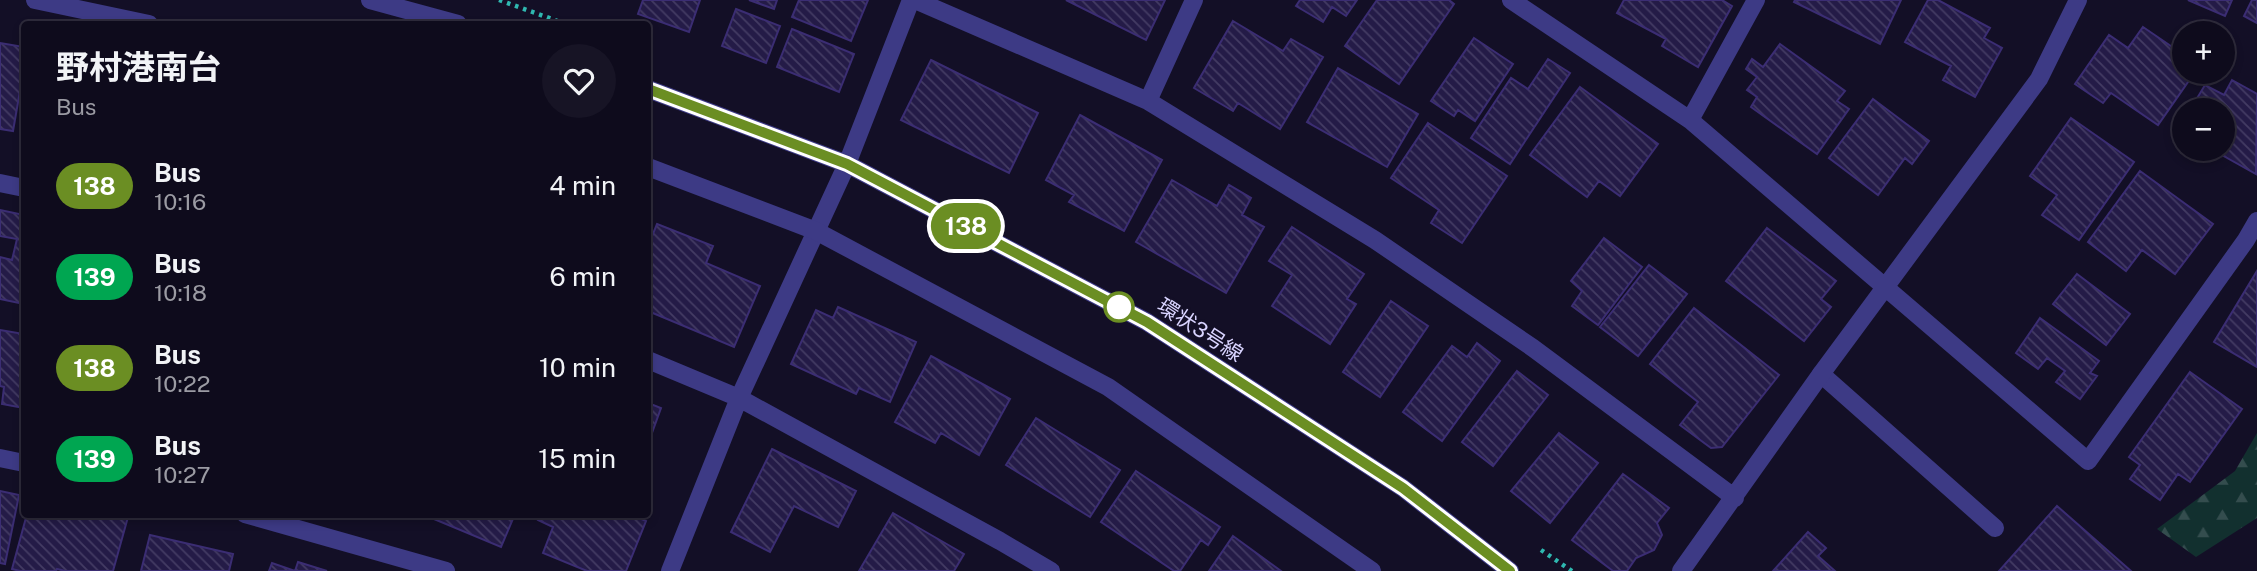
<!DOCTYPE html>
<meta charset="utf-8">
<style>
body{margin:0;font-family:"Public Sans","Noto Sans JP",sans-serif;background:#171425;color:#f1f3f6;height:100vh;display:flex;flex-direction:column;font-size:26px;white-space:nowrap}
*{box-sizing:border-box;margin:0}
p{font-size:23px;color:#9b9ba3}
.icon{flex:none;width:38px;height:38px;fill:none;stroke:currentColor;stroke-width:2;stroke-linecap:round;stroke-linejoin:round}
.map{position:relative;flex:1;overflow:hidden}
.panel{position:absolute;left:21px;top:21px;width:630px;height:497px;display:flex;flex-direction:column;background:#0e0b1c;border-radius:7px;box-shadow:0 4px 10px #0003,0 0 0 2px #2e2b3b}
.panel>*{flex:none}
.badge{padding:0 14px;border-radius:23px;font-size:24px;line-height:46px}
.buttons{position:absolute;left:2172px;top:21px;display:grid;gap:14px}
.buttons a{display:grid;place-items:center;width:63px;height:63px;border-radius:50%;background:#0e0b1c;box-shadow:0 4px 10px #0003,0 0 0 2px #2e2b3b;font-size:35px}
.map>.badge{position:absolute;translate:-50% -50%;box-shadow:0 0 0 4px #fff}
.round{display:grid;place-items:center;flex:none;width:74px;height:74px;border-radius:37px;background:#171425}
.headline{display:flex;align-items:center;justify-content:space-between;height:119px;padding:0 35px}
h1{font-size:33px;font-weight:700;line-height:52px}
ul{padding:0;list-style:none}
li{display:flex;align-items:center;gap:21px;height:91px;padding:0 35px}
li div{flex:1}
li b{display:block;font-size:26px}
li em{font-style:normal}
li .badge{min-width:77px;font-weight:700;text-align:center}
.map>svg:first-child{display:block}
.forest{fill:url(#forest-firs)}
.building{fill:url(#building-back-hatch);stroke:#3b2d73;stroke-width:2}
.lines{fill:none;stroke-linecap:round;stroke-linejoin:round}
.path{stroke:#2fb8b0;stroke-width:4.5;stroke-dasharray:3.5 5;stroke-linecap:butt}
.service{stroke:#3d3a85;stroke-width:18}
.minor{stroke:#3d3a85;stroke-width:18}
.tertiary{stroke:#3d3a85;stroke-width:18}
.line-casing{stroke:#fff;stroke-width:16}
.line{stroke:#6b8e23;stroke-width:10}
.stop-dot{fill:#fff;stroke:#6b8e23;stroke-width:3.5}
.labels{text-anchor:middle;stroke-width:5;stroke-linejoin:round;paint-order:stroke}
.street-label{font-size:21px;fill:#d9d4ff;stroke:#130f26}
</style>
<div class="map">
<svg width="2257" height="571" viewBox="0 0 2257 571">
<defs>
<pattern id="forest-firs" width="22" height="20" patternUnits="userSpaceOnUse" patternTransform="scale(1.75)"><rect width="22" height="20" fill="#12302f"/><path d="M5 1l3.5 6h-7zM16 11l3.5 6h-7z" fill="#344d4e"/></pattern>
<pattern id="building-back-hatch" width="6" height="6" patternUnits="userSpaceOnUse" patternTransform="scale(1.75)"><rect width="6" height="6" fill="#241b47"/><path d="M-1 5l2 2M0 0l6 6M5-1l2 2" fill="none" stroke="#433b63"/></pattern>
</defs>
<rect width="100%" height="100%" fill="#130f26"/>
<path class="forest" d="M 2257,433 L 2257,518 L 2196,557 L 2157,529 L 2235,471 Z"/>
<path class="building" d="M 643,0 L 700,0 L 689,32 L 638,14 Z
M 749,0 L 777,0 L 774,9 Z
M 799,0 L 868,0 L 851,41 L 792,17 Z
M 1066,0 L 1165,0 L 1146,40 Z
M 1300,0 L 1357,0 L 1346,16 L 1332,7 L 1323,22 L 1296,6 Z
M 1377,0 L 1449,0 L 1454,4 L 1399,84 L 1345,46 Z
M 1624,0 L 1722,0 L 1732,6 L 1698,67 L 1662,46 L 1666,39 L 1617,13 Z
M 1795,0 L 1901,0 L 1880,44 L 1794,2 Z
M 1928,0 L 1938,0 L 1990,28 L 1984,38 L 2002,48 L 1975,97 L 1943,80 L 1951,66 L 1905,42 Z
M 2188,0 L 2232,0 L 2225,16 Z
M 2252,0 L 2257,0 L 2257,23 L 2244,16 Z
M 736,9 L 780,26 L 766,63 L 722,46 Z
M 1233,21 L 1283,51 L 1291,39 L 1323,57 L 1280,129 L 1238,103 L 1233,111 L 1194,88 Z
M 2143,27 L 2184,55 L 2184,72 L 2195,72 L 2158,125 L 2111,93 L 2103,103 L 2075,84 L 2109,35 L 2128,48 Z
M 792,29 L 854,54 L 839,92 L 777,67 Z
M 1474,38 L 1513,64 L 1475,121 L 1458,110 L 1454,116 L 1431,101 Z
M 0,43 L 24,47 L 24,68 L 13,131 L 0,129 Z
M 1780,44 L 1845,91 L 1837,101 L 1849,109 L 1817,154 L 1751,107 L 1757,97 L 1747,90 L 1757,77 L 1746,69 L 1752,59 L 1763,67 Z
M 1548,59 L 1570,73 L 1510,164 L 1471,138 L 1511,78 L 1528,89 Z
M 931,60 L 1038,113 L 1009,173 L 901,120 Z
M 1338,68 L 1418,114 L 1387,167 L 1307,122 Z
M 2232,80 L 2257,94 L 2256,174 L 2211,149 L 2206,158 L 2191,149 L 2222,149 L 2222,110 L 2190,110 L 2205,85 L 2224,95 Z
M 1580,87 L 1658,144 L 1620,196 L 1599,181 L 1587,197 L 1530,155 Z
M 1873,99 L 1929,141 L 1912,164 L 1905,158 L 1878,195 L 1829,158 Z
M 1080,115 L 1162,160 L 1124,231 L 1069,202 L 1074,195 L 1046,180 Z
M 2071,118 L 2134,162 L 2079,240 L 2042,215 L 2057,195 L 2030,176 Z
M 2184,121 L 2184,145 L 2174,139 Z
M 1428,123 L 1507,176 L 1462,243 L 1431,223 L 1439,210 L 1391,178 Z
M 2140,171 L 2213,224 L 2175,274 L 2142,250 L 2126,271 L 2088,242 Z
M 1172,180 L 1217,206 L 1229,185 L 1251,198 L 1242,215 L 1264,227 L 1226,293 L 1136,242 Z
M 0,210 L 24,215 L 24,304 L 0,299 L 0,257 L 12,260 L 17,239 L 0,236 Z
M 657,224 L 713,246 L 706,263 L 760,286 L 734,347 L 648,311 L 648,246 Z
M 1292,227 L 1364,274 L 1347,299 L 1356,304 L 1330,344 L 1272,306 L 1292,275 L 1269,261 Z
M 1767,228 L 1836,281 L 1821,299 L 1831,307 L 1804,341 L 1726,281 Z
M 1604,238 L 1642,267 L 1598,325 L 1572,306 L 1582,291 L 1571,281 Z
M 1649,265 L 1687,294 L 1638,356 L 1600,327 Z
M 2257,271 L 2257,367 L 2214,342 Z
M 2077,274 L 2130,314 L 2106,345 L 2053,304 Z
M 1391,301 L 1428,326 L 1380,397 L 1343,372 Z
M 838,307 L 916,342 L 890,402 L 859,388 L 856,394 L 791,364 L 816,310 L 833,318 Z
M 1694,308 L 1779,375 L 1722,447 L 1711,448 L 1680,425 L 1698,402 L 1650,364 Z
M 2040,318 L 2099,361 L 2090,373 L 2097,376 L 2080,399 L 2056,382 L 2065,371 L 2047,358 L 2038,369 L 2016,353 Z
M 0,330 L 24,334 L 24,408 L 2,404 L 4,387 L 0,386 Z
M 1477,343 L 1500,361 L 1442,441 L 1403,412 L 1452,346 L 1467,357 Z
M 931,356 L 1010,399 L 979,455 L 941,433 L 935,443 L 895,422 Z
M 1517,371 L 1548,395 L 1493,466 L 1462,442 Z
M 2190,372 L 2242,409 L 2190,482 L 2178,474 L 2160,500 L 2130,479 L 2140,465 L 2129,457 Z
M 648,403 L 661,408 L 648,444 Z
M 1036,418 L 1120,470 L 1090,517 L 1006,465 Z
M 1559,433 L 1598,463 L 1550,523 L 1511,491 Z
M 772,449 L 856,491 L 838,527 L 794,506 L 770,552 L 731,532 Z
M 1136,471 L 1220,527 L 1208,545 L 1201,540 L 1180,571 L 1174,571 L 1101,522 Z
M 1623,474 L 1669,508 L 1657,523 L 1662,535 L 1654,550 L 1636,558 L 1627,571 L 1613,571 L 1572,540 Z
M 0,491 L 19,495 L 5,564 L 0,563 Z
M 2057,506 L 2131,571 L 1999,571 Z
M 893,513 L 964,554 L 954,571 L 859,571 Z
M 27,514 L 118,514 L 128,517 L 113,571 L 65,571 L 57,569 L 56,571 L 20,571 L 12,569 Z
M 422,514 L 515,514 L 501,547 Z
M 541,514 L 630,514 L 646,521 L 626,571 L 587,571 L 543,553 L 553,527 L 538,520 Z
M 1808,532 L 1826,548 L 1818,556 L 1835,571 L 1773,571 Z
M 150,535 L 233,554 L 229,571 L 141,571 Z
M 1233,536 L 1281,571 L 1209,571 Z
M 298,562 L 327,571 L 269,571 L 272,563 L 295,571 Z"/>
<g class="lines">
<path class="path" d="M 499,0 L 566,24
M 1541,550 L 1572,571"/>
<path class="service" d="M 1821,374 L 1995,528"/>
<path class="minor" d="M 915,0 L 1148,101 L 1375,240 L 1533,348 L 1735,498
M 1511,0 L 1690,120 L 2088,461 L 2246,240 L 2257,221
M 1148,101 L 1194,0
M 1690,120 L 1756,0
M 0,183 L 24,188
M 648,360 L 739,398 L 1000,541 L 1051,571
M 0,458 L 24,463
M 245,514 L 446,571
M 670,571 L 739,398 L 847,164 L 911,0
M 1681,571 L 1821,374 L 2039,79 L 2078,0"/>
<path class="tertiary" d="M 35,0 L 149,24
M 370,0 L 458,24
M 648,89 L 847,164 L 1147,322 L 1403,488 L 1510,571
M 648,167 L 816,231 L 1108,387 L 1372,571"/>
</g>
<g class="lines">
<g class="line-casing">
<path id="line" d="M 648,89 L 847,164 L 1147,322 L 1403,488 L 1510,571"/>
</g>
<use href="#line" class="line"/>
</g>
<circle class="stop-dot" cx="1119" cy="307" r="14"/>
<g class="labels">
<g class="street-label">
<text transform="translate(1200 330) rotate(33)" y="7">環状3号線</text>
</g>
</g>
</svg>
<div class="buttons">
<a>+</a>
<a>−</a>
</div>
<b class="badge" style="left:966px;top:226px;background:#6b8e23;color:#fff">138</b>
<section class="panel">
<div class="headline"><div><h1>野村港南台</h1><p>Bus</p></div><a class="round"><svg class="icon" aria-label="heart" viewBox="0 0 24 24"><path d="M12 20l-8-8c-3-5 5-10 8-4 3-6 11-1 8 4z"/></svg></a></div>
<ul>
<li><span class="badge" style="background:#6b8e23;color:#fff">138</span><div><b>Bus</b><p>10:16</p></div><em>4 min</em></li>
<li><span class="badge" style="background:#00a651;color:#fff">139</span><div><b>Bus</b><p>10:18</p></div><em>6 min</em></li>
<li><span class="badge" style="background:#6b8e23;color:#fff">138</span><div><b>Bus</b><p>10:22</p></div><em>10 min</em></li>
<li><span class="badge" style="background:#00a651;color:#fff">139</span><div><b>Bus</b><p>10:27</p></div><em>15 min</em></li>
</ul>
</section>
</div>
